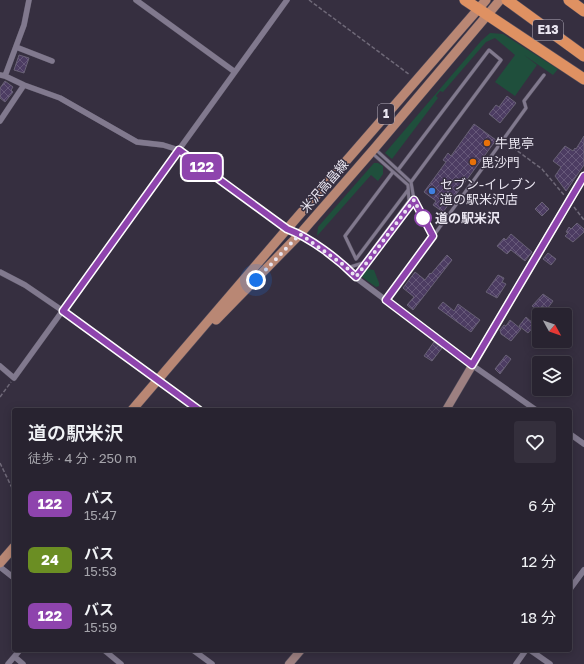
<!DOCTYPE html>
<html lang="ja">
<meta charset="utf-8">
<style>
body{margin:0;font-family:"Golos Text","Noto Sans JP",sans-serif;background:#342f3c;color:#f1f3f6;height:100vh;display:flex;flex-direction:column;font-size:15px;white-space:nowrap}
*{box-sizing:border-box;margin:0}
p{font-size:13px;color:#a5a4ab}
.icon{flex:none;width:22px;height:22px;fill:none;stroke:currentColor;stroke-width:2;stroke-linecap:round;stroke-linejoin:round}
.map{position:relative;flex:1;overflow:hidden}
.drawer{position:absolute;left:12px;top:408px;width:560px;height:244px;display:flex;flex-direction:column;background:#282330;border-radius:4px;box-shadow:0 2px 10px #0003,0 0 0 1px #44404c}
.drawer>*{flex:none}
.badge{padding:0 8px;border-radius:6px;font-size:14px;line-height:26px}
.needle{width:26px;rotate:130deg}
.controls{position:absolute;left:532px;top:308px;display:grid;gap:8px}
.controls a{display:grid;place-items:center;width:40px;height:40px;border-radius:4px;background:#282330;box-shadow:0 2px 10px #0003,0 0 0 1px #44404c;font-size:20px}
.you{position:absolute;width:20px;height:20px;margin:-10px;border:3px solid #fff;border-radius:50%;background:#1a73e8;box-shadow:0 0 0 6px #1a73e833}
.map>.badge{position:absolute;translate:-50% -50%;box-shadow:0 0 0 2px #fff}
.round{display:grid;place-items:center;flex:none;width:42px;height:42px;border-radius:4px;background:#342f3c}
.headline{display:flex;align-items:center;justify-content:space-between;height:68px;padding:0 16px}
h1{font-size:19px;font-weight:600;line-height:30px}
ul{padding:0;list-style:none}
li{display:flex;align-items:center;gap:12px;height:56px;padding:0 16px}
li div{flex:1}
li b{display:block;font-size:15px}
li em{font-style:normal}
li .badge{min-width:44px;font-weight:700;text-align:center}
.map>svg:first-child{display:block}
.green{fill:#1f4f3c}
.building{fill:url(#building-cross-hatch);stroke:#686175}
.lines{fill:none;stroke-linecap:round;stroke-linejoin:round}
.lane-casing{stroke:#524d5c;stroke-width:4}
.street-casing{stroke:#524d5c;stroke-width:6}
.secondary-casing{stroke:#524d5c;stroke-width:9}
.primary-casing{stroke:#524d5c;stroke-width:10}
.highway-casing{stroke:#524d5c;stroke-width:12}
.path{stroke:#6f6978;stroke-width:1.5;stroke-dasharray:4 2;stroke-linecap:butt}
.lane{stroke:#81798e;stroke-width:3}
.street{stroke:#81798e;stroke-width:5.5}
.secondary{stroke:#9d8081;stroke-width:8}
.primary{stroke:#b98774;stroke-width:9}
.highway{stroke:#df9162;stroke-width:11}
.line-casing{stroke:#fff;stroke-width:9}
.line{stroke:#8e44ad;stroke-width:6}
.walk{stroke:#eae6f1;stroke-width:4;stroke-dasharray:0 7.2}
.food-dot{fill:#e8710a;stroke:#362f40;stroke-width:1.5}
.shop-dot{fill:#3f7fe0;stroke:#362f40;stroke-width:1.5}
.stop-dot{fill:#fff;stroke:#8e44ad;stroke-width:2}
.labels{text-anchor:middle;stroke-width:3;stroke-linejoin:round;paint-order:stroke}
.shield{fill:#362f40;stroke:#b4afbc;stroke-width:1}
.shield-label{font-size:12px;font-weight:bold;fill:#eae6f1}
.poi-label{font-size:13px;fill:#eae6f1;stroke:#362f40;text-anchor:start}
.street-label{font-size:13px;fill:#eae6f1;stroke:#362f40}
.stop-label{font-size:13px;font-weight:bold;fill:#eae6f1;stroke:#362f40;text-anchor:start}
</style>
<div class="map">
<svg width="584" height="664" viewBox="0 0 584 664">
<defs>
<pattern id="building-cross-hatch" width="8" height="8" patternUnits="userSpaceOnUse"><rect width="8" height="8" fill="#4c3c62"/><path d="M0 0l8 8M0 8l8-8" fill="none" stroke="#665879"/></pattern>
</defs>
<rect width="100%" height="100%" fill="#362f40"/>
<path class="green" d="M 490,33 L 503,34 L 558,69 L 553,75 L 524,55 L 537,65 L 515,96 L 495,82 L 515,55 L 495,38 L 486,42 L 443,92 L 440,91 L 436,96 L 438,98 L 392,159 L 385,153 L 481,41 Z
M 374,163 L 378,163 L 383,166 L 383,174 L 378,181 L 371,175 L 317,236 L 318,227 Z
M 366,269 L 374,270 L 379,283 L 379,286 L 376,287 L 362,277 L 362,274 Z"/>
<path class="building" d="M 19,55 L 29,58 L 24,73 L 14,70 Z
M 5,81 L 13,87 L 11,90 L 13,92 L 5,102 L 0,98 L 0,88 Z
M 507,96 L 516,103 L 500,123 L 489,114 L 496,105 L 499,107 Z
M 474,124 L 496,140 L 443,212 L 433,205 L 436,201 L 424,192 L 446,162 L 443,160 L 448,153 L 451,156 Z
M 584,136 L 584,165 L 566,191 L 555,176 L 561,167 L 553,161 L 565,146 L 573,151 L 575,148 L 576,149 Z
M 542,202 L 549,209 L 542,216 L 535,209 Z
M 577,223 L 584,229 L 584,232 L 573,242 L 565,236 L 568,233 L 566,232 L 569,227 L 571,229 Z
M 511,234 L 532,252 L 525,261 L 511,250 L 507,254 L 497,246 L 504,238 L 506,240 Z
M 548,253 L 556,259 L 551,265 L 543,259 Z
M 447,255 L 452,260 L 413,310 L 407,305 L 414,297 L 403,288 L 415,272 L 425,280 L 430,273 L 431,274 Z
M 498,275 L 504,278 L 502,282 L 506,284 L 497,298 L 486,292 Z
M 543,294 L 553,301 L 547,309 L 542,306 L 539,311 L 532,306 Z
M 443,302 L 454,311 L 458,304 L 480,320 L 471,332 L 438,308 Z
M 526,317 L 535,325 L 528,333 L 519,326 Z
M 510,320 L 521,329 L 511,341 L 501,334 L 500,330 L 504,325 L 506,326 Z
M 434,342 L 442,348 L 432,361 L 424,356 Z
M 506,355 L 511,359 L 500,374 L 495,369 Z"/>
<g class="lines">
<g class="lane-casing">
<path id="lane" d="M 375,149 L 398,170 L 489,50 L 501,60 L 411,182
M 393,172 L 345,236 L 356,259 L 408,190
M 414,200 L 433,236
M 347,268 L 363,263 L 409,201 L 408,185 L 372,153
M 356,277 L 414,200 L 411,182 L 398,170
M 387,300 L 526,108 L 524,101 L 544,75"/>
</g>
<g class="street-casing">
<path id="street" d="M 136,0 L 235,72
M 16,47 L 52,61
M 0,75 L 5,76 L 24,85 L 60,98 L 137,142 L 163,145 L 179,150 L 287,229 C 313,239 339,261 359,280 L 472,365 L 536,410
M 5,76 L 24,25 L 29,0
M 0,121 L 24,85
M 0,272 L 25,285 L 63,311 L 199,410
M 0,366 L 14,378 L 287,0
M 570,434 L 584,444
M 0,567 L 14,578
M 570,589 L 584,570
M 104,650 L 121,664
M 193,650 L 212,664
M 530,650 L 550,664
M 15,657 L 23,664
M 8,664 L 20,650
M 516,664 L 526,650"/>
</g>
<g class="secondary-casing">
<path id="secondary" d="M 446,410 L 584,176
M 289,664 L 301,650"/>
</g>
<g class="primary-casing">
<path id="primary" d="M 216,320 L 300,234 L 374,149 L 500,0
M 132,410 L 287,229 L 486,0
M 0,563 L 14,547"/>
</g>
<g class="highway-casing">
<path id="highway" d="M 465,0 L 584,79
M 507,0 L 584,56
M 569,0 L 584,11"/>
</g>
<path class="path" d="M 309,0 L 410,75
M 508,144 L 542,169 L 564,195
M 574,207 L 584,220
M 0,397 L 11,382
M 0,463 L 14,492"/>
<use href="#lane" class="lane"/>
<use href="#street" class="street"/>
<use href="#secondary" class="secondary"/>
<use href="#primary" class="primary"/>
<use href="#highway" class="highway"/>
</g>
<g class="lines">
<g class="line-casing">
<path id="line" d="M 199,410 L 63,311 L 179,150 L 287,229 C 311,238 338,259 356,277 L 414,200 L 433,236 L 386,300 L 472,365 L 584,176"/>
</g>
<use href="#line" class="line"/>
<path class="walk" d="M 256,280 L 300,234 L 345,266 L 356,277 L 414,200 L 426,224 L 423,218"/>
</g>
<g class="food-dot">
<circle cx="487" cy="143" r="4"/>
<circle cx="473" cy="162" r="4"/>
</g>
<circle class="shop-dot" cx="432" cy="191" r="4"/>
<circle class="stop-dot" cx="423" cy="218" r="8"/>
<g class="labels">
<g class="shield">
<rect x="533" y="20" width="30" height="20" rx="3"/>
<rect x="378" y="104" width="16" height="20" rx="3"/>
</g>
<g class="shield-label">
<text x="548" y="34">E13</text>
<text x="386" y="118">1</text>
</g>
<g class="poi-label">
<text x="495" y="148">牛毘亭</text>
<text x="481" y="167">毘沙門</text>
<text x="440" y="189">セブン-イレブン<tspan x="440" dy="15">道の駅米沢店</tspan></text>
</g>
<g class="street-label">
<text transform="translate(324 186) rotate(-49)" y="5">米沢高畠線</text>
</g>
<g class="stop-label">
<text x="435" y="223">道の駅米沢</text>
</g>
</g>
</svg>
<div class="controls">
<a><svg class="needle" viewBox="-14 -14 28 28"><path d="M0-13l5 13h-10z" fill="#e53935"/><path d="M0 13l5-13h-10z" fill="#a5a4ab"/></svg></a>
<a><svg class="icon" aria-label="layers" viewBox="0 0 24 24"><path d="M12 4l9 5-9 5-9-5zM3 14l9 5 9-5"/></svg></a>
</div>
<div class="you" style="left:256px;top:280px"></div>
<b class="badge" style="left:202px;top:167px;background:#8e44ad;color:#fff">122</b>
<section class="drawer">
<div class="headline"><div><h1>道の駅米沢</h1><p>徒歩 · 4 分 · 250 m</p></div><a class="round"><svg class="icon" aria-label="heart" viewBox="0 0 24 24"><path d="M12 20l-8-8c-3-5 5-10 8-4 3-6 11-1 8 4z"/></svg></a></div>
<ul>
<li><span class="badge" style="background:#8e44ad;color:#fff">122</span><div><b>バス</b><p>15:47</p></div><em>6 分</em></li>
<li><span class="badge" style="background:#6b8e23;color:#fff">24</span><div><b>バス</b><p>15:53</p></div><em>12 分</em></li>
<li><span class="badge" style="background:#8e44ad;color:#fff">122</span><div><b>バス</b><p>15:59</p></div><em>18 分</em></li>
</ul>
</section>
</div>
